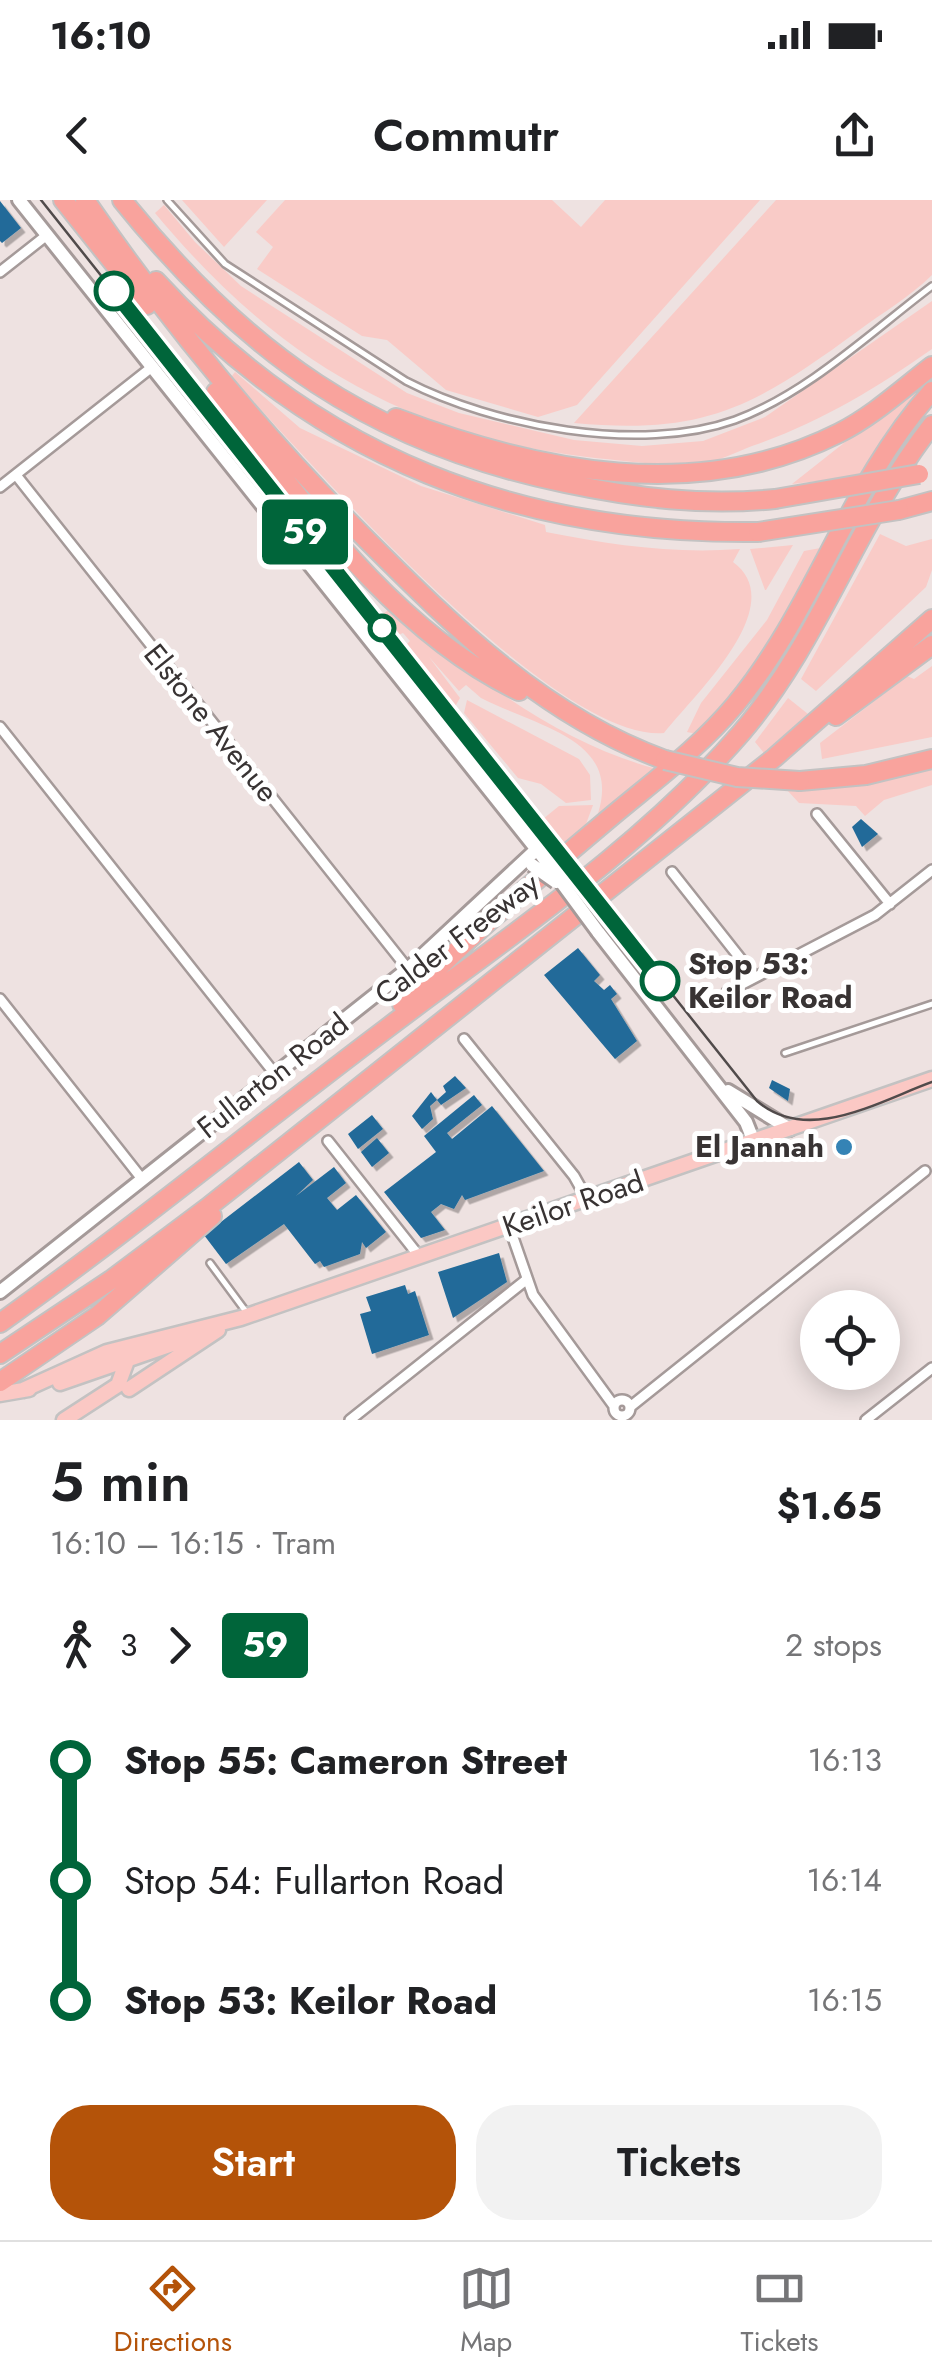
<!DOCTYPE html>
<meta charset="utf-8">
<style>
body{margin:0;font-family:Jost,sans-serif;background:#f2f2f2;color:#202124;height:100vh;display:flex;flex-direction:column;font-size:38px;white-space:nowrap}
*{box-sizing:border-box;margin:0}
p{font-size:32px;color:#757577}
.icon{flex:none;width:55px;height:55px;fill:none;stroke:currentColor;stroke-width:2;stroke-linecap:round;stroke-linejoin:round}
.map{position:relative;height:1220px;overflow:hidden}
.side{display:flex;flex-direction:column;background:#fff;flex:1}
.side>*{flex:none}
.badge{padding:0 20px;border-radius:8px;font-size:35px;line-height:65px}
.buttons{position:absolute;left:800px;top:1090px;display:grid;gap:20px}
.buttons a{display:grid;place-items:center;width:100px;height:100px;border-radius:50%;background:#fff;box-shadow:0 5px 25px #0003;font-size:50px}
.map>.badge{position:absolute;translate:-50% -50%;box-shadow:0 0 0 5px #fff}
.legs{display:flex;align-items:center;gap:15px;height:110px;padding:0 50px;font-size:32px}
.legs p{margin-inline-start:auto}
.summary{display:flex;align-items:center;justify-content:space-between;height:170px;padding:0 50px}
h1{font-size:55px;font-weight:600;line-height:75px}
.cta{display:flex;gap:20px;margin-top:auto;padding:20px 50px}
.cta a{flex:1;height:115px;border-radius:40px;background:#b45309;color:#fff;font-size:40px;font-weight:600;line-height:115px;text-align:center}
.cta a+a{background:#f2f2f2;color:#202124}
ul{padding:0 50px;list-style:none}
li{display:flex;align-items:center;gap:35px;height:120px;font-size:38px}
li i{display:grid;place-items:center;width:15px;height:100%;margin:0 12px;background:currentColor}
li i::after{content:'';width:25px;height:25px;margin:-12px;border:8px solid;border-radius:50%;background:#fff}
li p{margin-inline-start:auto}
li:first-child i{background:linear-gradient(#0000 50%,currentColor 0)}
li:last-child i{background:linear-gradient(currentColor 50%,#0000 0)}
.status{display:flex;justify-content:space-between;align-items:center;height:70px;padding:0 50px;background:#fff;direction:ltr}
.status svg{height:28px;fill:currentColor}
header{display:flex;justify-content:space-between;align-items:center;height:130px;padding:0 50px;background:#fff;font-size:45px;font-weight:600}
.menu{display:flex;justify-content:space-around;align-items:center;height:140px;border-top:2px solid #e0e0e0;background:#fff;font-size:28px;color:#757577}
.menu a{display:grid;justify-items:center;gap:5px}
.menu .active{color:#b45309}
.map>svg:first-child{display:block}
.green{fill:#f9cbc7}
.building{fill:#216b99;filter:url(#shadow)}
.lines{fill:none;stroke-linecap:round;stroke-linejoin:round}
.lane-casing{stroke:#a59a99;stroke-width:10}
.street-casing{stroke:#a59a99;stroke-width:14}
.secondary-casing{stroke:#a59a99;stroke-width:18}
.primary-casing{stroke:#c3c2c2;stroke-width:19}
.highway-casing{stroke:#c3c2c2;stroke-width:22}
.lane{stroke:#fff;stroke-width:5}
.street{stroke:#fff;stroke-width:9}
.secondary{stroke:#fff;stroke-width:12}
.primary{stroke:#fbc8c4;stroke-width:14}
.highway{stroke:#f9a39d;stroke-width:18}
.tram{stroke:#514b4b;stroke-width:2.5}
.secondary-bridge-casing{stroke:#a59a99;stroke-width:18;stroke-linecap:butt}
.highway-bridge-casing{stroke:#c3c2c2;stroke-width:22;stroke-linecap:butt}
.secondary-bridge{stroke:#fff;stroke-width:12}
.highway-bridge{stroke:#f9a39d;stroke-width:18}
.line-1-casing{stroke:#fff;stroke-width:22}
.line-1{stroke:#00653a;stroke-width:15}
.stop-1-dot{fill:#fff;stroke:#00653a;stroke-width:5}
.poi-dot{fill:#3583b5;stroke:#fff;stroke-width:4}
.labels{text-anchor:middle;stroke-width:10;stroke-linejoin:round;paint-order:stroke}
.street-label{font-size:30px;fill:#383333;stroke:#fff}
.stop-label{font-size:30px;font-weight:bold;fill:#383333;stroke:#fff;text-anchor:start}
.poi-label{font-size:30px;font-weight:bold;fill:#383333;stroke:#fff;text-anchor:end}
</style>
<div class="status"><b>16:10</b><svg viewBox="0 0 49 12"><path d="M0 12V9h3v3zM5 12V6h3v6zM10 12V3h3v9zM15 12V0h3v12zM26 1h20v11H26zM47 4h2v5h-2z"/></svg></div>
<header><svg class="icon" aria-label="back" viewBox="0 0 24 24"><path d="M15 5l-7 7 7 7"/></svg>Commutr<svg class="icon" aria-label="share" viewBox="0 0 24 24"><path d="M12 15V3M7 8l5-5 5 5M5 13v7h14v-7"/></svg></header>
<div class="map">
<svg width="932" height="1220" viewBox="0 0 932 1220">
<defs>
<filter id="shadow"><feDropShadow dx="4.5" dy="4.5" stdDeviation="0" flood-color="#0004"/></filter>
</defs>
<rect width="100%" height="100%" fill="#eee2e1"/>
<path class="green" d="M 182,0 L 267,0 L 224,47 Z
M 285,0 L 552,0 L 581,27 L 605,0 L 760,0 L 577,205 L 538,217 L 446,190 L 387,140 L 362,136 L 257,69 L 273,47 L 256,32 Z
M 776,0 L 932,0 L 932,75 C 911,96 882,113 858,131 C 754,207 706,235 574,223 Z
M 164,5 L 195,42 L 241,86 L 407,193 L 459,213 L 574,240 L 642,246 L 703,241 L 765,217 L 932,101 L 932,149 C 875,189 819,223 752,246 C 739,251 723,259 709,262 C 671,268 625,261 587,257 C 401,234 275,157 155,13 Z
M 235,172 L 300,228 L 421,286 L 545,325 L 546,332 C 612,345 673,354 740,349 L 733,362 C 792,405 693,496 664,533 C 553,542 307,259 231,177 Z
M 911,190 L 918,195 L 887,234 L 861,276 L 792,284 Z
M 880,334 L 906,346 L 932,339 L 932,370 L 926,387 L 816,491 L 801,479 Z
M 793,345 L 766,390 L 765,390 L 750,349 Z
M 826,347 L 782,434 L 701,535 L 687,532 L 701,503 L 767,420 L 804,351 Z
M 393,406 C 467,473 555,541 653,568 L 650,574 L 592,629 C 632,541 544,530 481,498 L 466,485 L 459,491 L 429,457 L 460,498 L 453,510 L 402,449 L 410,441 L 403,433 L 398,435 L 382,415 Z
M 932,466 L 932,537 L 822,559 L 820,543 L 907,476 L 914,479 Z
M 788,498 L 808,514 L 764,553 L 755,542 Z
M 467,500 L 579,559 L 590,575 L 591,600 L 566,603 L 541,584 L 518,578 L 464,513 Z
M 932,568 L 932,585 L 884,600 L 865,616 L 856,606 L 799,603 L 787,590 L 858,586 Z
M 593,605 L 582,635 L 568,648 L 543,619 L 559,606 Z"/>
<path class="building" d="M 0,1 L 21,28 L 2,43 L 0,41 Z
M 861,619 L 878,634 L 862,647 L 852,627 Z
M 578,748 L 600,775 L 594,781 L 604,790 L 610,785 L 617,794 L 611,799 L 637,841 L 615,859 L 544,775 Z
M 455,876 L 466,888 L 441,905 L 437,900 L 446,892 L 443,886 Z
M 772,880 L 790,889 L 788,901 L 769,888 Z
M 431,892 L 437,900 L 430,906 L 433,919 L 422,929 L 412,916 Z
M 474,895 L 482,905 L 447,933 L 452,939 L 492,906 L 544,971 L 465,1000 L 462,995 L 454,1009 L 441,1004 L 431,1012 L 445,1030 L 421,1038 L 384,992 L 436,952 L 424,936 Z
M 372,915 L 383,929 L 358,949 L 348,934 Z
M 377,938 L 389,953 L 372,967 L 361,952 Z
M 299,962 L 313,980 L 296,996 L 334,967 L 346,983 L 327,998 L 337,1010 L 356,995 L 386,1032 L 366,1048 L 362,1042 L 360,1054 L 324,1067 L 320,1061 L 315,1064 L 284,1024 L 226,1064 L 204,1035 Z
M 499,1053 L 507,1082 L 453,1118 L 438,1072 Z
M 405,1085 L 408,1094 L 415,1091 L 429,1135 L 372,1154 L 360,1114 L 371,1111 L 366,1097 Z"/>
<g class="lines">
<g class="lane-casing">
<path id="lane" d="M 167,0 L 225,64 L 406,181 C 493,226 640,254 735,220 C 808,193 871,132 932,86
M 785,853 L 932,804
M 210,1063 L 247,1113"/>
</g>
<g class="street-casing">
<path id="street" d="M 0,72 L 47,35
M 16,275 L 408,769
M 0,287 L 152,167
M 0,527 L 275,874
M 817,614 L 890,704
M 672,672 L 755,777
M 727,792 L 875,715 L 932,670
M 0,799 L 142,979
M 464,839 L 574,976 L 587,999
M 328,941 L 419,1056
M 509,1026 L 533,1095 L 614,1206
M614 1208a8 8 0 1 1 16 0a8 8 0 1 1-16 0Z
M 630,1207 L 925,971
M 350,1220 L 526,1080
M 866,1220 L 932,1168"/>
</g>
<g class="secondary-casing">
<path id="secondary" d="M 19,0 L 542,656
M 598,732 L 746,922 L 754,942
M 728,891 L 790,929
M 0,1092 L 408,769 L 537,649"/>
</g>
<g class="primary-casing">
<path id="primary" d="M 60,1183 L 190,1138
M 129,1189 L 218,1130
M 23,1190 L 107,1152 L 241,1118 L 932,879
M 0,1194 L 29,1189
M 64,1220 L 118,1185 L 128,1158"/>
</g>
<g class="highway-casing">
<path id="highway" d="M 63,0 L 147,105
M 85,0 C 169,122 263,236 367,340 C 455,428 545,517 665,560
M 122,0 C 245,153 371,243 565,283 C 636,298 703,306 775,299
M 156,81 C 318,258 519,335 758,332
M 216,192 C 300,298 394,432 519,491
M 396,218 C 538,272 698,304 839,233 C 873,216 902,189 932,166
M 899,310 L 932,301
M 836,516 L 932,445
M 800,581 L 866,575 L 932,559
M 402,804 C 467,737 541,676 612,616 C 655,580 699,548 735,505 C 815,409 849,283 932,191
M 0,1123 C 132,1029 257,926 386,829 C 507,737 641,649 741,533 C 821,440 857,320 932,225
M 0,1154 L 111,1080 L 207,1008 L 774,558 L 932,419
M 0,1182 L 97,1116 L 212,1016"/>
</g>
<use href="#lane" class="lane"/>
<use href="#street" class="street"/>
<use href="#secondary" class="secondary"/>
<use href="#primary" class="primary"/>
<use href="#highway" class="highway"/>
<path class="tram" d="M 41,0 L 757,901 C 808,945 879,901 932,882"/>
<g class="secondary-bridge-casing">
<path id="secondary-bridge" d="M 542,656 L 598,732
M 532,665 L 556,682"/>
</g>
<g class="highway-bridge-casing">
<path id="highway-bridge" d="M 775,299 L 919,274
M 758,332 L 899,310
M 665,560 L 737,577 L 800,581"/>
</g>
<use href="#secondary-bridge" class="secondary-bridge"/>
<use href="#highway-bridge" class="highway-bridge"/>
</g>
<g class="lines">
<g class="line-1-casing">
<path id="line-1" d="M 114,91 L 660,781"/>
</g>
<use href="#line-1" class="line-1"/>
</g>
<g class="stop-1-dot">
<circle cx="114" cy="91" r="18"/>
<circle cx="382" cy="428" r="12"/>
<circle cx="660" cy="781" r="18"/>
</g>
<circle class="poi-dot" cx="844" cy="947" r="10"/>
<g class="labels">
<g class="street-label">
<text transform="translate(211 523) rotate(51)" y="10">Elstone Avenue</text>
<text transform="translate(457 739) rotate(-37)" y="10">Calder Freeway</text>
<text transform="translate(273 876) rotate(-38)" y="10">Fullarton Road</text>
<text transform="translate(573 1004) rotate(-19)" y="10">Keilor Road</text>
</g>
<g class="stop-label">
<text x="688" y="774">Stop 53:<tspan x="688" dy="34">Keilor Road</tspan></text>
</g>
<g class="poi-label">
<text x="824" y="957">El Jannah</text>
</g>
</g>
</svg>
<div class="buttons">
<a><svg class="icon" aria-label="locate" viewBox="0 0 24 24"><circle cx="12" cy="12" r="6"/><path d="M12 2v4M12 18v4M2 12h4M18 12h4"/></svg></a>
</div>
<b class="badge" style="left:305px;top:332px;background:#00653a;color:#fff">59</b>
</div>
<section class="side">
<div class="summary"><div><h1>5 min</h1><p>16:10 – 16:15 · Tram</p></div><b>$1.65</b></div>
<div class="legs"><svg class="icon" aria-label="walk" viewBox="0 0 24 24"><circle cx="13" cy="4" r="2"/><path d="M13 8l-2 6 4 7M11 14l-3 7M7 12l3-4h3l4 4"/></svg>3<svg class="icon" aria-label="forward" viewBox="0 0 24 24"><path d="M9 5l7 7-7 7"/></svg><b class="badge" style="background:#00653a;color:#fff">59</b><p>2 stops</p></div>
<ul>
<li><i style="color:#00653a"></i><b>Stop 55: Cameron Street</b><p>16:13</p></li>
<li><i style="color:#00653a"></i><span>Stop 54: Fullarton Road</span><p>16:14</p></li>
<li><i style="color:#00653a"></i><b>Stop 53: Keilor Road</b><p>16:15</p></li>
</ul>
<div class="cta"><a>Start</a><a>Tickets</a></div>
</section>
<nav class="menu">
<a class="active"><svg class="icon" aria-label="directions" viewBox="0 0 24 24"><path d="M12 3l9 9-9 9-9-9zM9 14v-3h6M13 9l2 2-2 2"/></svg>Directions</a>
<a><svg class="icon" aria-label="map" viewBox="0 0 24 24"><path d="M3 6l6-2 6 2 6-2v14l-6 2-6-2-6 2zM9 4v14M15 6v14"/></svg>Map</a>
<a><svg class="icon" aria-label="tickets" viewBox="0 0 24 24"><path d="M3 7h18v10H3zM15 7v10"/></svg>Tickets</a>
</nav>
